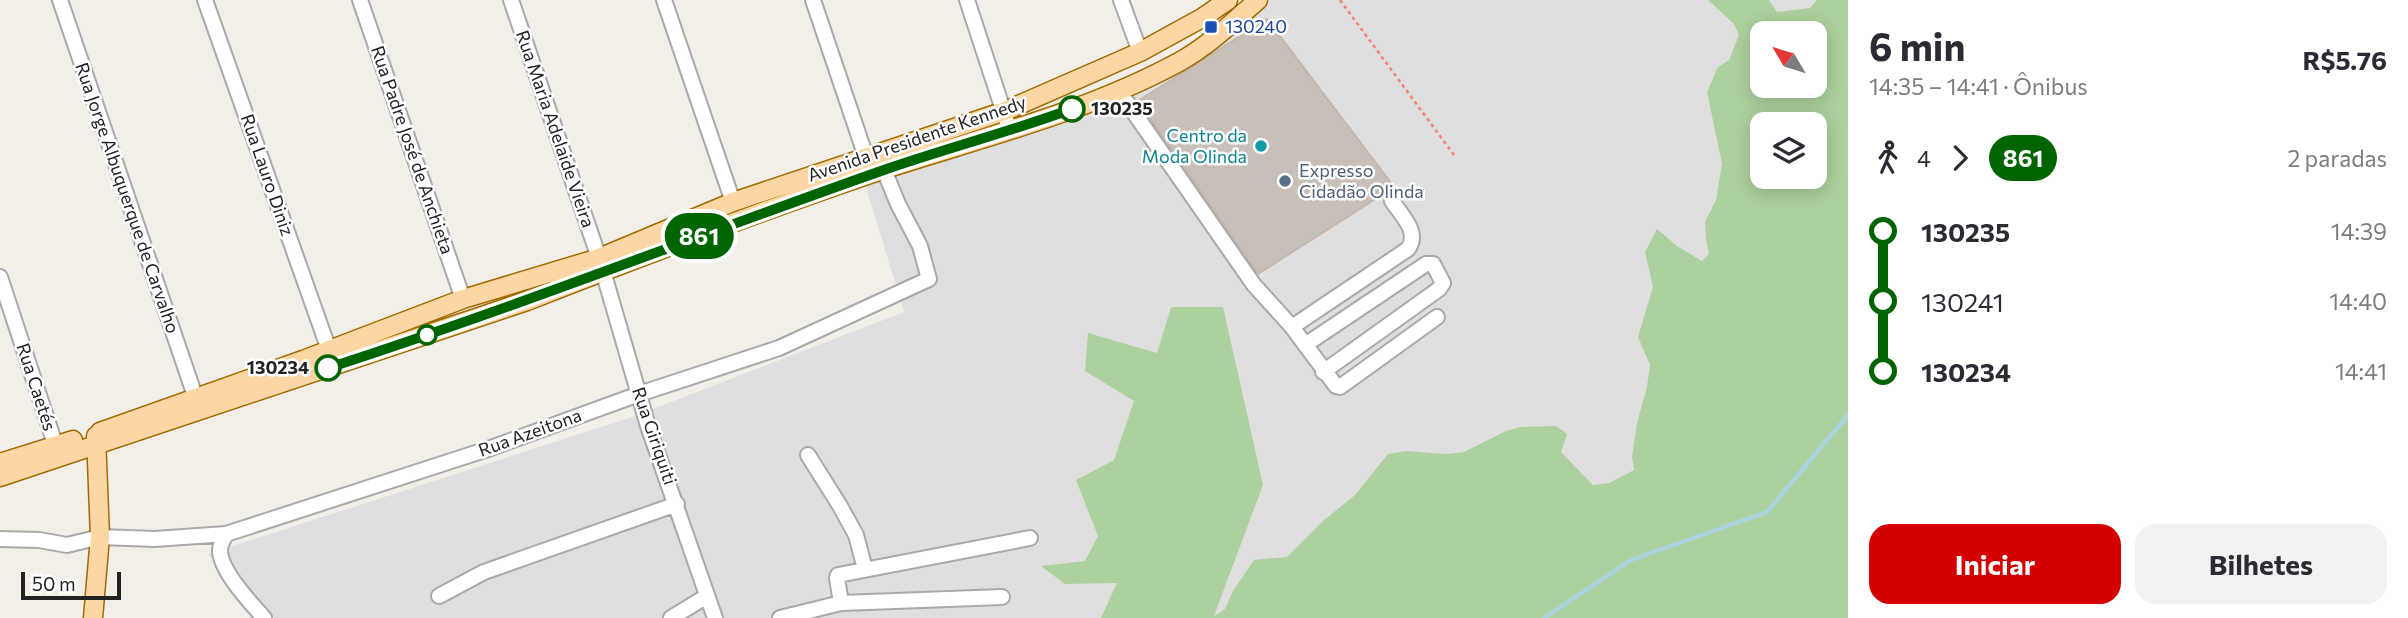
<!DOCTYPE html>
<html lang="pt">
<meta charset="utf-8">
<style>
body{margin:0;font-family:Commissioner,sans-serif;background:#f2f2f3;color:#2b2b33;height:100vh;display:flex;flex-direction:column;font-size:26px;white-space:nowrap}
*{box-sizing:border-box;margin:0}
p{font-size:23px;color:#7c7c81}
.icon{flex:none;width:38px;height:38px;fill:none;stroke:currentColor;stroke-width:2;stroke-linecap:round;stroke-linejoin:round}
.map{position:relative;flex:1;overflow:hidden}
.panel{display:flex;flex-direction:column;background:#fff;width:560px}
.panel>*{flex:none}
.badge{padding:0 14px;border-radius:23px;font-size:24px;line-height:46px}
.needle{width:46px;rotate:308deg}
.tools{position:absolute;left:1750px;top:21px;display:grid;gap:14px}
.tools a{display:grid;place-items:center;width:77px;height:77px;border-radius:14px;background:#fff;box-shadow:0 4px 18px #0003;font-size:35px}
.scale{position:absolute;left:21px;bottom:18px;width:100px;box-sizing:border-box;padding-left:7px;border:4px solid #222;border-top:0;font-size:19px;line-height:24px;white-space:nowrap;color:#222;-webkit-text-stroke:5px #fff;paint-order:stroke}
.map>.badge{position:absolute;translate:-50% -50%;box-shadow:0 0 0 4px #fff}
.legs{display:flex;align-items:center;gap:10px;height:77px;padding:0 21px;font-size:23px}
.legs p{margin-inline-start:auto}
.head{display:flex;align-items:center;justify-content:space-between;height:119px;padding:0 21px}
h1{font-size:38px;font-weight:700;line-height:52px}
.action{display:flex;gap:14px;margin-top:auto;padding:14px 21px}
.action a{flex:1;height:80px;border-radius:21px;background:#d40000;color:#fff;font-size:28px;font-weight:700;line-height:80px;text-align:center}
.action a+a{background:#f2f2f3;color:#2b2b33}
ul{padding:0 21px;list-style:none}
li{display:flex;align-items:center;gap:24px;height:70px;font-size:26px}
li i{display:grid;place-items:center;width:10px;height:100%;margin:0 9px;background:currentColor}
li i::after{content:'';width:18px;height:18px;margin:-9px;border:5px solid;border-radius:50%;background:#fff}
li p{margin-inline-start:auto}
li:first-child i{background:linear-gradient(#0000 50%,currentColor 0)}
li:last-child i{background:linear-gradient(currentColor 50%,#0000 0)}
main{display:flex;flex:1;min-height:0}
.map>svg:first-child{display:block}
.residential{fill:#e0dfdf;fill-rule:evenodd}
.forest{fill:#add19e;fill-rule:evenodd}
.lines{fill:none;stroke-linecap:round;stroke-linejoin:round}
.stream{stroke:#aad3df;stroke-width:4.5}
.building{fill:#c7bfb8;stroke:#c4b6ab;stroke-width:2}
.minor-casing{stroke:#a9a9a9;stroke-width:18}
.major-casing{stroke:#a06b00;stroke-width:21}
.path{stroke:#fa8072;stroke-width:2.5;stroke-dasharray:3.5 3.5;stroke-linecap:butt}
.minor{stroke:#fff;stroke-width:14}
.major{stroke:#fcd6a4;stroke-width:18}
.line-1-casing{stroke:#fff;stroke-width:16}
.line-1{stroke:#006400;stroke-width:10}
.transit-dot{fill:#1a4fb4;stroke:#fff;stroke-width:2.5}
.stop-1-dot{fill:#fff;stroke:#006400;stroke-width:3.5}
.culture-dot{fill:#0f9aa8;stroke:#fff;stroke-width:2.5}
.service-dot{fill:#5c6f8a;stroke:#fff;stroke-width:2.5}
.labels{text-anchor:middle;stroke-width:5;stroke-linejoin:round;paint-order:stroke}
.transit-label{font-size:18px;fill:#164399;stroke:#fff;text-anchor:start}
.stop-label{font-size:18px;font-weight:bold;fill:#222;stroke:#fff;text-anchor:start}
.street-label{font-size:18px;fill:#222;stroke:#fff}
.culture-label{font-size:18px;fill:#0d838f;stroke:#fff;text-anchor:end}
.service-label{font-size:18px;fill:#4e5e75;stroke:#fff;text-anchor:start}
</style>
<main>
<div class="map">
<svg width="1848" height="618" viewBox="0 0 1848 618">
<rect width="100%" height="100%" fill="#f2efe9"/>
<path class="residential" d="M 1259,0 L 1848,0 L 1848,618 L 262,618 L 208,554 L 632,417 L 904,312 L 866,187 L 1180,63 ZM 1762,33 L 1815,33 L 1815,86 L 1762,86 ZM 1762,124 L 1815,124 L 1815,177 L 1762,177 Z"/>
<path class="forest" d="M 1708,0 L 1769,0 L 1777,12 L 1810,8 L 1817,0 L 1848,0 L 1848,618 L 1101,618 L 1117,583 L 1065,584 L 1041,566 L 1085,561 L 1098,536 L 1076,480 L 1114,460 L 1134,401 L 1085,371 L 1088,333 L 1157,353 L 1171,307 L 1223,307 L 1263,485 L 1214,616 L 1225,609 L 1233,591 L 1254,560 L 1287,557 L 1323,521 L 1355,495 L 1388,454 L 1406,451 L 1445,454 L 1464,452 L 1506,431 L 1521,427 L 1556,426 L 1567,434 L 1561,452 L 1593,485 L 1609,483 L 1634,470 L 1632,457 L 1637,423 L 1647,387 L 1650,365 L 1638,337 L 1653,287 L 1645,252 L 1657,229 L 1677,246 L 1702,261 L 1709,254 L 1706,239 L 1705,222 L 1716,200 L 1722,164 L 1707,92 L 1718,67 L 1729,60 L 1739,35 L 1734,24 ZM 1762,33 L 1815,33 L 1815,86 L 1762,86 ZM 1762,124 L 1815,124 L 1815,177 L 1762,177 Z"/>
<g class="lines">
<path class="stream" d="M 1544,618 L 1631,560 L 1767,512 L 1848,415"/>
</g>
<path class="building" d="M 1267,19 L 1394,187 L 1258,274 L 1138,101 Z"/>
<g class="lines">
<g class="minor-casing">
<path id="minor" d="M 60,0 L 195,396
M 205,0 L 329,350
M 360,0 L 463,299
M 511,0 L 599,258
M 664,0 L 733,202
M 813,0 L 866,157
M 967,0 L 1007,122
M 1121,0 L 1140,52
M 1119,91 L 1254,285 L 1292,327 L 1336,386 L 1340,387 L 1437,317
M 603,271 L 648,426 L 715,618
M 0,277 L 59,456
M 1292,327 L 1408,249 C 1420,232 1402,216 1392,201
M 1305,345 L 1426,264 L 1433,264 L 1443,283 L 1439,289 L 1323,372
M 808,455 L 840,506 L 856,535 L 865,569
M 226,534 C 224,539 220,544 220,550 C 220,571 251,603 264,618
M 0,539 L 39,540 L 67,545 L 100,537 L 155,539 L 226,534 L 488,449 L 639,394 L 779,348 L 929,279 L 920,246 L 898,204 L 884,170
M 439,596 L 484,572 L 677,504
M 841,603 L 837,578 L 838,575 L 1030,538
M 671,618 L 707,596
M 780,618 L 841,603 L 1002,597"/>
</g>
<g class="major-casing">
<path id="major" d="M 100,432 L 303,360 L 463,299 L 599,258 L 733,202 L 1005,111 L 1140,52 L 1202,18 L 1228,0
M 0,463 L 73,440
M 0,477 L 527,301 C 645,255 765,209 885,169 C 984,137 1087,112 1179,62 C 1208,46 1233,22 1258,0
M 93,618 L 100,537 L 96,436"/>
</g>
<path class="path" d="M 1340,0 L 1454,155"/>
<use href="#minor" class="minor"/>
<use href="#major" class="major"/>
</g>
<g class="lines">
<g class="line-1-casing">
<path id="line-1" d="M 328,368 C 514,308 696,236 881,171 C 944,149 1009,132 1072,109"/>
</g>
<use href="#line-1" class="line-1"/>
</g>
<rect class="transit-dot" x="1204" y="20" width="14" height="14" rx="3.5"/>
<g class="stop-1-dot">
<circle cx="1072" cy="109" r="12"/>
<circle cx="427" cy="335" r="9"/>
<circle cx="328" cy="368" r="12"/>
</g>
<circle class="culture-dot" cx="1261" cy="146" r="7"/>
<circle class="service-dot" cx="1285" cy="181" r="7"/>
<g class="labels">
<g class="transit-label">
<text x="1225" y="33">130240</text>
</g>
<g class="stop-label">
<text x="1091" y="115">130235</text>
<text x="309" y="374" text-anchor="end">130234</text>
</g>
<g class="street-label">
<text transform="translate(555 129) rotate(71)" y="6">Rua Maria Adelaide Vieira</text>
<text transform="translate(917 139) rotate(-19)" y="6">Avenida Presidente Kennedy</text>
<text transform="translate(412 150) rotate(71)" y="6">Rua Padre José de Anchieta</text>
<text transform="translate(267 175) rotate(71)" y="6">Rua Lauro Diniz</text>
<text transform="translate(127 198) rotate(71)" y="6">Rua Jorge Albuquerque de Carvalho</text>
<text transform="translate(36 387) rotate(72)" y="6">Rua Caetés</text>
<text transform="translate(530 433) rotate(-20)" y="6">Rua Azeitona</text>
<text transform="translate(654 436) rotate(71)" y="6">Rua Giriquiti</text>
</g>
<g class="culture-label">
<text x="1247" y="142">Centro da<tspan x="1247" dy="21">Moda Olinda</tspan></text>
</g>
<g class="service-label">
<text x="1299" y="177">Expresso<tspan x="1299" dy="21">Cidadão Olinda</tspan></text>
</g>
</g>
</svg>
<div class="tools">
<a><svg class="needle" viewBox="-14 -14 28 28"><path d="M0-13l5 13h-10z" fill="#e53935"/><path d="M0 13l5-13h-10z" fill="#7c7c81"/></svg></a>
<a><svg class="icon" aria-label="layers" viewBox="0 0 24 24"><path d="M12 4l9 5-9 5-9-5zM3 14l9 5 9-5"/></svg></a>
</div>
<div class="scale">50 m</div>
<b class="badge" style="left:699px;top:236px;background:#006400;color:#fff">861</b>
</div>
<section class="panel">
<div class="head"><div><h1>6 min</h1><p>14:35 – 14:41 · Ônibus</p></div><b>R$5.76</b></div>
<div class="legs"><svg class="icon" aria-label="walk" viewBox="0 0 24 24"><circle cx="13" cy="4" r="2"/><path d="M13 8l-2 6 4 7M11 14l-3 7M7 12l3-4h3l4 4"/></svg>4<svg class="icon" aria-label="forward" viewBox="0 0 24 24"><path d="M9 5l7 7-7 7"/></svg><b class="badge" style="background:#006400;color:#fff">861</b><p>2 paradas</p></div>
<ul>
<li><i style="color:#006400"></i><b>130235</b><p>14:39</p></li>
<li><i style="color:#006400"></i><span>130241</span><p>14:40</p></li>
<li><i style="color:#006400"></i><b>130234</b><p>14:41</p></li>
</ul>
<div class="action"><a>Iniciar</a><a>Bilhetes</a></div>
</section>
</main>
